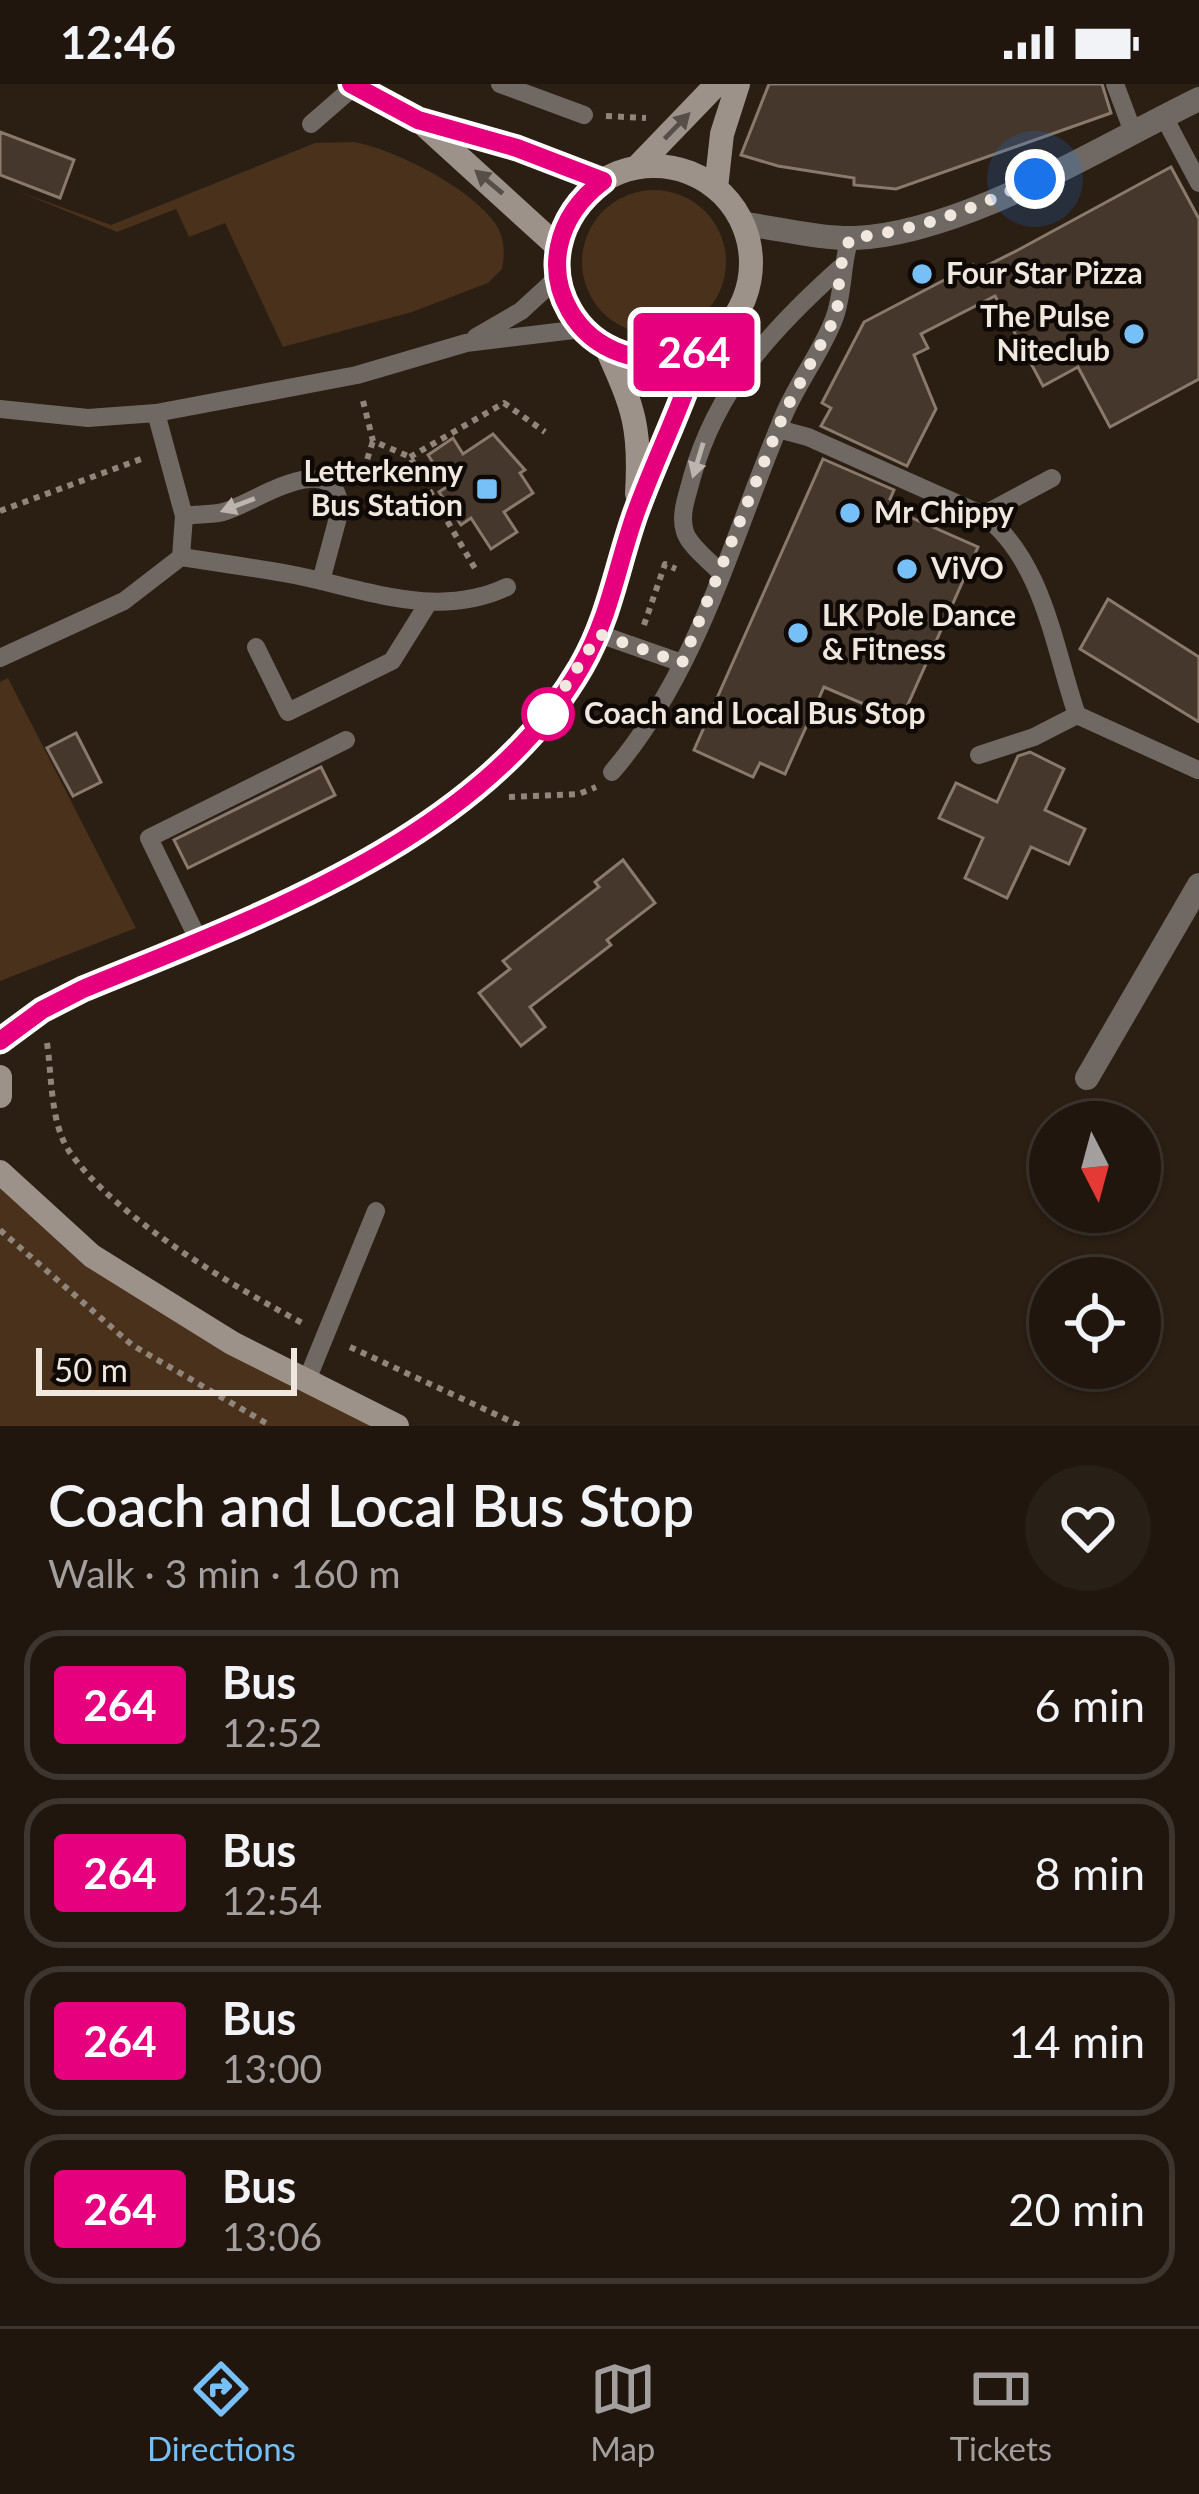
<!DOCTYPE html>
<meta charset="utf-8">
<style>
body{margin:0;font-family:Lato,sans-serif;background:#281f17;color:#f1f3f6;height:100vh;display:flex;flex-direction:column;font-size:45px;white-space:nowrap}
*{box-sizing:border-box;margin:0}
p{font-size:39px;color:#a29f9e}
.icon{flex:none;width:66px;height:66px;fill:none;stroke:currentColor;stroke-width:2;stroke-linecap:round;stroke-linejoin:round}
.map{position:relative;height:1342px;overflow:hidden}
.sheet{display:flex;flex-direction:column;background:#20160e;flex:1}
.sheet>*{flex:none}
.badge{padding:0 24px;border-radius:9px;font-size:42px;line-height:78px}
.needle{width:78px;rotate:174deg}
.buttons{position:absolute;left:1029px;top:1017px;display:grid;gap:24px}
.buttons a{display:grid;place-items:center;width:132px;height:132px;border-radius:50%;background:#20160e;box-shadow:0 3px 9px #0004,0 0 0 3px #3d352e;font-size:60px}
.scale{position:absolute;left:36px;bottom:30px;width:261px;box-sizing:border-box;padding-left:12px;border:6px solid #f0e7df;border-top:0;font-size:33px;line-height:42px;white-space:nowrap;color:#f0e7df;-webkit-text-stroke:9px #0f0905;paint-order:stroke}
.you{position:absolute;width:60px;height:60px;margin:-30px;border:9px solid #fff;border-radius:50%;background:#1a73e8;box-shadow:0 0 0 18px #1a73e833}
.map>.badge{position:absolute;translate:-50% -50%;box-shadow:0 0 0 6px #fff}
.round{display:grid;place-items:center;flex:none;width:126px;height:126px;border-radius:63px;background:#281f17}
.headline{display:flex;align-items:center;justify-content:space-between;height:204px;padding:0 48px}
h1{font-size:57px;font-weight:600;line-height:90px}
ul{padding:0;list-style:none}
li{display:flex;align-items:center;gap:36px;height:150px;margin:0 24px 18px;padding:0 24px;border:6px solid #3d352e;border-radius:36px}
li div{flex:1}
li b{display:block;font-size:45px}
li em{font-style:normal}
li .badge{min-width:132px;font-weight:700;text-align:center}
.status{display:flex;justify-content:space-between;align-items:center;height:84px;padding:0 60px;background:#20160e;direction:ltr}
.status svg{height:33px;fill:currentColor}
.dock{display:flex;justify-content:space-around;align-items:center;height:168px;border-top:3px solid #3d352e;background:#20160e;font-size:33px;color:#a29f9e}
.dock a{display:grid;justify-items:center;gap:6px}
.dock .on{color:#77c0f7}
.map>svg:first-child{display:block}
.green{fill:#49311b}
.building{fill:#45372b;stroke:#8a7a6d;stroke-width:3}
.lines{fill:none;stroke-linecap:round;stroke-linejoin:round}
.path{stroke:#90857b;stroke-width:6;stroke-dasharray:6 6;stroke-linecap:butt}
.service{stroke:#706963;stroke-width:18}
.minor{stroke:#706963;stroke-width:24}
.tertiary{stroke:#706963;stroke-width:24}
.secondary{stroke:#9d9289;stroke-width:24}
.oneway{fill:#564e47}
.oneway2{fill:#bdb5ad}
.line-casing{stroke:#fff;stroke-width:27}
.line{stroke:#e6007e;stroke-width:18}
.walk{stroke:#f0e7df;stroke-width:12;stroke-dasharray:0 21.6}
.poi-dot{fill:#77c0f7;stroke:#0f0905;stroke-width:4.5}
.stop-dot{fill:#fff;stroke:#e6007e;stroke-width:6}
.labels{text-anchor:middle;stroke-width:9;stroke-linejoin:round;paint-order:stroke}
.poi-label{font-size:30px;font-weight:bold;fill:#f0e7df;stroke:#0f0905;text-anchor:start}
.stop-label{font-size:30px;font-weight:bold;fill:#f0e7df;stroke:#0f0905;text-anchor:start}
</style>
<div class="status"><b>12:46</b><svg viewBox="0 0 49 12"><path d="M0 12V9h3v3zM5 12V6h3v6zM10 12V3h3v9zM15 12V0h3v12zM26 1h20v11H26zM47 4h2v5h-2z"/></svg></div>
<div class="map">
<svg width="1199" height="1342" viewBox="0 0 1199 1342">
<rect width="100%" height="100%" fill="#2b1e13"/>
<path class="green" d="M 354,58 C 396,66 469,103 495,139 C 505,153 505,170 502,185 L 488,199 L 412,228 L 283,263 L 225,139 L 189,153 L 176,125 L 117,148 L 17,107 L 111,141 L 315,59 Z
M582 178a72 72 0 1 1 144 0a72 72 0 1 1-144 0Z
M 8,594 L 136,844 L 0,897 L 0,598 Z
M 0,1088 L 37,1124 L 371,1342 L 0,1342 Z"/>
<path class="building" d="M 769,0 L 1102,0 L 1111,29 L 896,105 L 854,101 L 854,94 L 778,82 L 741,71 Z
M 0,48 L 74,76 L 60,114 L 0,91 Z
M 1171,83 L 1199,135 L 1199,295 L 1110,343 L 1078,283 L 1043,302 L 995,212 L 921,250 L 928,264 L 914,271 L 936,325 L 907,382 L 821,342 L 831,324 L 822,319 L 864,238 L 973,181 L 976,187 L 1018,166 Z
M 493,350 L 525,386 L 520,389 L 533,409 L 504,428 L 517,448 L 491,465 L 471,434 L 461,441 L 439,408 L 448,402 L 428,371 L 453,354 L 463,370 Z
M 823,375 L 894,406 L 890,415 L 905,421 L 901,429 L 978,463 L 901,636 L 824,603 L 785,690 L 760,679 L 753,693 L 694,666 Z
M 1108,515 L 1199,573 L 1199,638 L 1080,565 Z
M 76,649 L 101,698 L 73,712 L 47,664 Z
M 1030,668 L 1064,685 L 1045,726 L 1085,745 L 1069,780 L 1031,763 L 1007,814 L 965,794 L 983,754 L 939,734 L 956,699 L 997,718 L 1018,672 Z
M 321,683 L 335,711 L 188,784 L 174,756 Z
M 623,776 L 655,819 L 607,856 L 611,861 L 530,923 L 545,943 L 521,962 L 479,909 L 510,885 L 503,877 L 599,803 L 595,798 Z"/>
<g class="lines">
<path class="path" d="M 606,32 L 646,34
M 363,317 L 373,357 L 410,373 L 477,488
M 410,373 L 504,319 L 545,348
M 360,398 L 373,357
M 0,427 L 141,375
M 644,541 L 665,480 L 676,485
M 509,713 L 579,710 L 596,703
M 47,959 C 52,992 50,1038 69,1067 C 115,1134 234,1203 306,1241
M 0,1146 L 132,1261 L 271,1342
M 350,1263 L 521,1342"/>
<path class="service" d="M 500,0 L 584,31
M 1115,0 L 1133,48
M 1164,33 L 1199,99
M 311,40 L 357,0
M 476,253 L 521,227 L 558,193
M 0,325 L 88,334 L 156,329 L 357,291 L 466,259 L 582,245
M 778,345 L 808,353 L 983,431 C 1043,475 1054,564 1077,631 L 1198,686
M 983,431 L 1052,394
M 184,432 C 197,430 211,431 223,428 C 252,421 336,358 340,426 L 321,497
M 181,473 C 219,479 257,484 294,491 C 365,505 437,536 507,503
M 721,489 C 710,477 690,463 685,448 C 679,430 688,410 692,393 C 717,304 772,245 840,184
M 599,550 L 682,579
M 256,563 L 288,628 L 392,577 L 427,521
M 0,574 L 124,517 L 181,473 L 184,432 L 156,329
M 979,671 L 1034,653 L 1077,631
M 612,688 C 698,588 732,454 783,333 C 797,299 821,269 834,235 C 844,209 841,181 850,154
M 198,855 L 149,754 L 346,656
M 307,1296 L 376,1127"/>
<path class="minor" d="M 1087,994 L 1199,801"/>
<path class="tertiary" d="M 744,140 C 779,144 819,155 855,154 C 964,149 1100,63 1199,15"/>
<path class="secondary" d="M 351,0 L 418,36 L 517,64 L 603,97
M 424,41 L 558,163
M557 179a97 97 0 1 1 194 0a97 97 0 1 1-194 0Z
M 637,83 L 717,0
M 716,104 L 722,50 L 738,0
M 607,265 C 634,325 641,344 637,410
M 0,957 L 42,926 L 83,905 C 258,833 482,754 581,583 C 610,533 617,481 636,428 C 656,373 682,322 699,266
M 0,993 L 0,1012
M 0,1088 L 92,1172 L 232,1259 L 397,1342"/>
</g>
<defs><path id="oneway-solid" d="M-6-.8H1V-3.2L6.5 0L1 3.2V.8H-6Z" transform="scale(3)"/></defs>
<g class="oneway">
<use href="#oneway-solid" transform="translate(677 42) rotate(-46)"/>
<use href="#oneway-solid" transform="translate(489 98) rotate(-140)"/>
</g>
<g class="oneway2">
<use href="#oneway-solid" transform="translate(698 376) rotate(107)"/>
<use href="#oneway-solid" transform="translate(238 421) rotate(159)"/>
</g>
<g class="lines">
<g class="line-casing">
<path id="line" d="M 0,957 L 42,926 L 83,905 C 258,833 482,754 581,583 C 610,533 617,481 636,428 C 656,373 682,322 700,266 C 583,311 502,173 603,97 L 517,64 L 418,36 L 351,0"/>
</g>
<use href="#line" class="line"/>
<path class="walk" d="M 548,630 L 545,634 L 599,550 L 682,579 L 785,327 L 837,230 L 840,184 L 850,154 C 917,147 975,125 1035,95"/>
</g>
<g class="poi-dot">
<circle cx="922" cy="190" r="12"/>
<circle cx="1134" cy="250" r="12"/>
<rect x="475" y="393" width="24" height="24" rx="6"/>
<circle cx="850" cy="429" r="12"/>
<circle cx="907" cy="485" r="12"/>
<circle cx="798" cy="549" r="12"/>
</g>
<circle class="stop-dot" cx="548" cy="630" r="24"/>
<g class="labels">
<g class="poi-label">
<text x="946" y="200">Four Star Pizza</text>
<text x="1110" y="243" text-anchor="end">The Pulse<tspan x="1110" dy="34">Niteclub</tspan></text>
<text x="463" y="398" text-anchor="end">Letterkenny<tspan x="463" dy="34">Bus Station</tspan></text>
<text x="874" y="439">Mr Chippy</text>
<text x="931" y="495">ViVO</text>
<text x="822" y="542">LK Pole Dance<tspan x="822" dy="34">&amp; Fitness</tspan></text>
</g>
<g class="stop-label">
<text x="584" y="640">Coach and Local Bus Stop</text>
</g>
</g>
</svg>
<div class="buttons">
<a><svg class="needle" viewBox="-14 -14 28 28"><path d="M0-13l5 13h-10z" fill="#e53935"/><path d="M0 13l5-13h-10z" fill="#a29f9e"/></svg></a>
<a><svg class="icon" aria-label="locate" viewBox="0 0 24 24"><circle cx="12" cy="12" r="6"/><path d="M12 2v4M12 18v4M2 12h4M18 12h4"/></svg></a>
</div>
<div class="scale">50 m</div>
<div class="you" style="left:1035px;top:95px"></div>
<b class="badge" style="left:694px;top:268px;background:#e6007e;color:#fff">264</b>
</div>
<section class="sheet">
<div class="headline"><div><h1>Coach and Local Bus Stop</h1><p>Walk · 3 min · 160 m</p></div><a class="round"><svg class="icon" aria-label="heart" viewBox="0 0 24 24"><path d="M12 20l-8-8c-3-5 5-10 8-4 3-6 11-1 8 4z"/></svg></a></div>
<ul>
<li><span class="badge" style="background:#e6007e;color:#fff">264</span><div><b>Bus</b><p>12:52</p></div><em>6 min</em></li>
<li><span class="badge" style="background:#e6007e;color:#fff">264</span><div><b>Bus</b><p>12:54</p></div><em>8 min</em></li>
<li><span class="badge" style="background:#e6007e;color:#fff">264</span><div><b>Bus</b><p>13:00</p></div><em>14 min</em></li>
<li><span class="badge" style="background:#e6007e;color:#fff">264</span><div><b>Bus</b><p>13:06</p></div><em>20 min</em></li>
</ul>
</section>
<nav class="dock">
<a class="on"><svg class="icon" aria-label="directions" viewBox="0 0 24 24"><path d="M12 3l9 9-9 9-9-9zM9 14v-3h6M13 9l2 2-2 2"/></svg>Directions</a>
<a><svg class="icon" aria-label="map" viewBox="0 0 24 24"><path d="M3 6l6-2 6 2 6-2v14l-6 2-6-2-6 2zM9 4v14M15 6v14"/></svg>Map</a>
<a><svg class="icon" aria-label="tickets" viewBox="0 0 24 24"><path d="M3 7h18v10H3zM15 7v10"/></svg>Tickets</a>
</nav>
